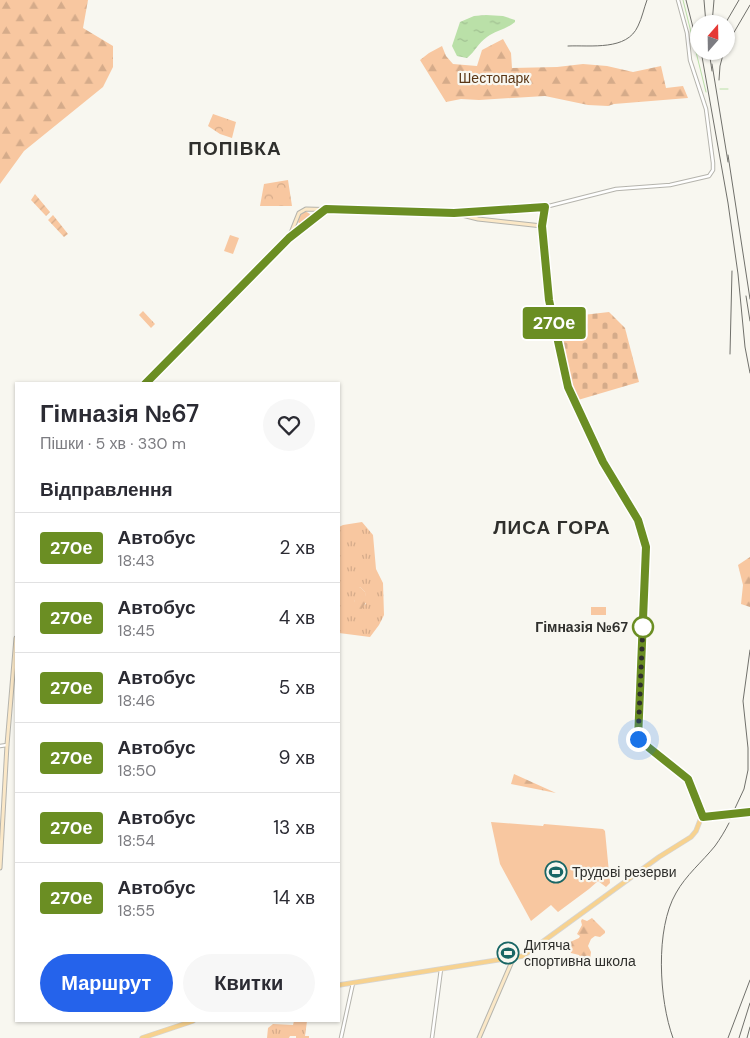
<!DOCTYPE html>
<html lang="uk">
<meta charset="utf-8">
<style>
body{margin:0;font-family:"DM Sans",sans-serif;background:#f7f7f7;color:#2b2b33;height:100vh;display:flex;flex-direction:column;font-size:19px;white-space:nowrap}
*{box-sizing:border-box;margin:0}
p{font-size:16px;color:#7c7c81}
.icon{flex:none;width:28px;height:28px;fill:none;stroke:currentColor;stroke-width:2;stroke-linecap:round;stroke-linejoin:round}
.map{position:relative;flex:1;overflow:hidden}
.side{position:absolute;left:15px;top:382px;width:325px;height:640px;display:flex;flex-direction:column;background:#fff;border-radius:0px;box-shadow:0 1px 4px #0004}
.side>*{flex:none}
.badge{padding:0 10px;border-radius:4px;font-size:18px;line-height:32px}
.needle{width:32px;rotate:20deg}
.buttons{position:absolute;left:690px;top:15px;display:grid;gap:10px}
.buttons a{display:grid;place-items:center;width:45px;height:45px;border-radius:50%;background:#fff;box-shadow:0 1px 4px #0004;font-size:25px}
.you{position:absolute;width:25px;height:25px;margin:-12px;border:4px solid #fff;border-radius:50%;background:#1a73e8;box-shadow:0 0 0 8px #1a73e833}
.map>.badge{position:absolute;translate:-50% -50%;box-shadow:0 0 0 2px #fff}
h2{padding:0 25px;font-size:19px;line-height:45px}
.round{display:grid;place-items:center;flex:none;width:52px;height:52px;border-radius:26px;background:#f7f7f7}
.head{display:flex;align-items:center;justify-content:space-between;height:85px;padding:0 25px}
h1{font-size:24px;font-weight:600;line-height:38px}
.cta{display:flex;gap:10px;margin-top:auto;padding:10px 25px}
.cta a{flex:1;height:58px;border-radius:30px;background:#2563eb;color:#fff;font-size:20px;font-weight:600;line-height:58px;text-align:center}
.cta a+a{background:#f7f7f7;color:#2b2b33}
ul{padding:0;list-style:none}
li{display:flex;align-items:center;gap:15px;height:70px;padding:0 25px;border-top:1px solid #e1e1e2}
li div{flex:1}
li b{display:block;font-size:19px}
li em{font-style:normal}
li .badge{min-width:55px;font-weight:700;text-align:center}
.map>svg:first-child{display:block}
.grass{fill:url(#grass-tufts);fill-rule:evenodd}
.forest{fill:url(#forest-firs)}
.cemetery{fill:url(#cemetery-stones)}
.park{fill:url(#park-crowns)}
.garden{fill:url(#garden-furrows)}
.pitch{fill:#f8c7a0}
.water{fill:url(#water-ripples)}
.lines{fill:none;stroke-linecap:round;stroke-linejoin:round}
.stream{stroke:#bae0a8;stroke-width:1}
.tertiary-casing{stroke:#b5b4ad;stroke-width:4.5}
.secondary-casing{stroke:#b5b4ad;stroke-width:5}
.primary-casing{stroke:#d5d5d5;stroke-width:5.5}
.tertiary{stroke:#fff;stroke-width:2.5}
.secondary{stroke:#fbe8c7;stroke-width:3}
.primary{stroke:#f7d28f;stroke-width:4}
.rail{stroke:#70706b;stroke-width:1}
.primary-bridge-casing{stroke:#d5d5d5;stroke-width:5.5;stroke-linecap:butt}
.primary-bridge{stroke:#f7d28f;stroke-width:4}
.line-casing{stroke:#fff;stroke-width:11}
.line{stroke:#6b8e23;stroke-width:8}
.walk{stroke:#2f2f2c;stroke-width:5;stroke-dasharray:0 9}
.stop-dot{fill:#fff;stroke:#6b8e23;stroke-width:2.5}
.labels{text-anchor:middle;stroke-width:4.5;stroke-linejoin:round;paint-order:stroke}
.park-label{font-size:14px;fill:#5a3615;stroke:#f8f7f0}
.stop-label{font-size:14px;font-weight:bold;fill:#2f2f2c;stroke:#f8f7f0;text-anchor:end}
.poi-label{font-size:14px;fill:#2f2f2c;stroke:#f8f7f0;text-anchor:start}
.district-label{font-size:19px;font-weight:bold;letter-spacing:1px;fill:#2f2f2c;stroke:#f8f7f0}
</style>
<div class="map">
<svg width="750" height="1038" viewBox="0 0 750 1038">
<defs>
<pattern id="grass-tufts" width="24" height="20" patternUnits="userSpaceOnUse" patternTransform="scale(1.25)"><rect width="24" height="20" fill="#f8c7a0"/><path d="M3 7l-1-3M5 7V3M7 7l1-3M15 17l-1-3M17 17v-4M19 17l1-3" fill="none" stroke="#d5ab8a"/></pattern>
<pattern id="forest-firs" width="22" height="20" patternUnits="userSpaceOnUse" patternTransform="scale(1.25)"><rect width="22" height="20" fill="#f8c7a0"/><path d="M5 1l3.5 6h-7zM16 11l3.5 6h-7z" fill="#d5ab8a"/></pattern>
<pattern id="cemetery-stones" width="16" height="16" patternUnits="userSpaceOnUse" patternTransform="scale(1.25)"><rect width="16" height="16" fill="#f8c7a0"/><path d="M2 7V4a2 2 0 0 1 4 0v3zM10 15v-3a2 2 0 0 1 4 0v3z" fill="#d5ab8a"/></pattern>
<pattern id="park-crowns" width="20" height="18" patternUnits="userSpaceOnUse" patternTransform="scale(1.25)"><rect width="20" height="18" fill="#f8c7a0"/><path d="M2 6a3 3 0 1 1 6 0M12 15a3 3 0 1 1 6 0" fill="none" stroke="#d5ab8a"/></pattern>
<pattern id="garden-furrows" width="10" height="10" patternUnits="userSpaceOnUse" patternTransform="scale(1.25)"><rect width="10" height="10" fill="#f8c7a0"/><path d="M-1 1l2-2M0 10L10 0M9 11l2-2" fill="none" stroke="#d5ab8a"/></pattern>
<pattern id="water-ripples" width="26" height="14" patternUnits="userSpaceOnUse" patternTransform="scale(1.25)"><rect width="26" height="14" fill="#bae0a8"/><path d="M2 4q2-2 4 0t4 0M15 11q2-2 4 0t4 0" fill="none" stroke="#a0c091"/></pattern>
</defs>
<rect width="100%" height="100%" fill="#f8f7f0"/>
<path class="grass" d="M 305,211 L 310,214 C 310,218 304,224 300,224 L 298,222 L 300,215 Z
M 362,522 L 373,535 L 376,569 L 383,583 L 384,615 L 379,625 L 370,637 L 339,633 L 339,527 L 343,525 ZM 360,587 L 365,592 L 366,604 L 354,611 L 354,602 Z
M 294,1021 L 307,1021 L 305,1036 L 309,1036 L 309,1038 L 296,1038 L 296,1036 L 290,1036 L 289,1038 L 267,1038 L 268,1028 L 273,1024 L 293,1025 Z"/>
<path class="forest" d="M 0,0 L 88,0 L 83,28 L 113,46 L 113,67 L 103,87 L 24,151 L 0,184 Z
M 503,39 L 511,53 L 512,68 L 557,67 L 583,64 L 607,66 L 633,72 L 661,66 L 666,88 L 683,86 L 688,98 L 614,104 L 608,106 L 588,105 L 545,96 L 479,100 L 461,99 L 446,102 L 420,60 L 429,53 L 442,46 L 446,56 L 453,64 L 477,66 L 482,50 Z
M 750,557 L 750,607 L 741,604 L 743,585 L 738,565 Z
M 360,587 L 365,592 L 367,601 L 359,613 L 354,611 C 353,604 355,592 360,587 Z
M 514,774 L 556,793 L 511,784 Z
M 592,918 L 605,931 L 605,933 L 600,937 L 595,936 L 591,939 L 588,946 L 591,952 L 590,960 L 585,963 L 579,955 L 571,953 L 568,943 L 579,938 L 580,936 L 577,934 L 582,925 L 581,921 L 582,919 L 587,921 Z"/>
<path class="cemetery" d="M 609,312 L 625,328 L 639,382 L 578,400 L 570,377 L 557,318 Z"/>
<path class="park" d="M 213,114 L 236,122 L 232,138 L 220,134 L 208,126 Z
M 288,180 L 292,206 L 260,206 L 264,184 Z
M 143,311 L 155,324 L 151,328 L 139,315 Z"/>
<path class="garden" d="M 35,194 L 50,212 L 46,216 L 31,200 Z
M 53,215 L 68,234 L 64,237 L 48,220 Z"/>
<path class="pitch" d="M 230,235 L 239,238 L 233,254 L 224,251 Z
M 591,607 L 606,607 L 606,615 L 591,615 Z
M 491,822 L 543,826 L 544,824 L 603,829 L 605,831 L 610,883 L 606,887 L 598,881 L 589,889 L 558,912 L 551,905 L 531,921 L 500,864 Z"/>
<path class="water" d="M 486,15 L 503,16 L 515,20 L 515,22 C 507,29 495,31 487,37 C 478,43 475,52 467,58 L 457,56 L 452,46 L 460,22 L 474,16 Z"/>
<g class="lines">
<path class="stream" d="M 683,0 L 706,92
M 720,89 L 728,89"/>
<g class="tertiary-casing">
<path id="tertiary" d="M 458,213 L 545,207 L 616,189 L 670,185 L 709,176 L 713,170 L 713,163 L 706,109 L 690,60 L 687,33 L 678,0
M 542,226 L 545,207
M 0,746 L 7,745
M 341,1038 L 353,983
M 432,1038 L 441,969"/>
</g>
<g class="secondary-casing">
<path id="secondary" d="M 289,238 L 299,213 L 306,209 L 454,213 L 478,219 L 542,226 L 549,300 L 568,387 L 603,462 L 638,520 L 646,547 L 638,739 L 688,779 L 703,817
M 145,384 L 289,238 L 325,210
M 0,868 L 7,745 L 16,638
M 479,1038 L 513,959"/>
</g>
<g class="primary-casing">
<path id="primary" d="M 339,985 L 523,956 L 659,857 L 691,837 L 696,831 L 701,818 L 709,815
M 142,1038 L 193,1021"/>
</g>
<use href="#tertiary" class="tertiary"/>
<use href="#secondary" class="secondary"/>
<use href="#primary" class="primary"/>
<path class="rail" d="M 686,0 L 699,51
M 704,0 L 706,24
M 712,24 L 714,0
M 725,24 L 739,0
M 568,46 C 591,45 627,51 638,26 C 642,18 644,8 647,0
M 726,46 L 750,5
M 701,51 L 728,203 L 738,274 L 745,347 L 750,373
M 709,51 L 712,71
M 712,64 L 728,162
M 719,80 L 720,66 L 724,51
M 728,155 L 750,299
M 746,296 L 750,321
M 730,354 L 732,271
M 730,819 L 744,789 L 748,770 L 748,748 L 743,701 L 750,650
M 673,1038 C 659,1000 655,929 676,893 C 686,875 702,862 715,846 C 720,839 725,831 729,823
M 728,1038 L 750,980
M 739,1038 L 750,1003
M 747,1038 L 750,1027"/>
<g class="primary-bridge-casing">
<path id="primary-bridge" d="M 709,815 L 750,812"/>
</g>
<use href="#primary-bridge" class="primary-bridge"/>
</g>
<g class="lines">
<g class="line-casing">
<path id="line" d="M 145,384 L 289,238 L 326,209 L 454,213 L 545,207 L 542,226 L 549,300 L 568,387 L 603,462 L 638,520 L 646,547 L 638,739 L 688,779 L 703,817 L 750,812"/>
</g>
<use href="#line" class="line"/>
<path class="walk" d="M 638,739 L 643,624 L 643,627"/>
</g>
<defs>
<g id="stadium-ring" transform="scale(1.125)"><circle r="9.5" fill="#f8f7f0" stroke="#196665" stroke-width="1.5"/><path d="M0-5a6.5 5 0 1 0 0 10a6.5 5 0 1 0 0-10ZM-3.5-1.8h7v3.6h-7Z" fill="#196665"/></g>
</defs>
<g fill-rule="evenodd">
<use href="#stadium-ring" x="556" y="872"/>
<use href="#stadium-ring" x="508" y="953"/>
</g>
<circle class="stop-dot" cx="643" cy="627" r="10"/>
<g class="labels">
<g class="park-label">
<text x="494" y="83">Шестопарк</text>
</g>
<g class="stop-label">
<text x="628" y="632">Гімназія №67</text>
</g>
<g class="poi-label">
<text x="572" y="877">Трудові резерви</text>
<text x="524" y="950">Дитяча<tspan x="524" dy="16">спортивна школа</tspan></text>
</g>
<g class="district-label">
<text x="235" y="155">ПОПІВКА</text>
<text x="552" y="534">ЛИСА ГОРА</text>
</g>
</g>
</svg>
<div class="buttons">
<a><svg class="needle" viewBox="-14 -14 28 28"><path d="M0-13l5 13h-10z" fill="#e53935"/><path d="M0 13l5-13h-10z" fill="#7c7c81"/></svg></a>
</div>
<div class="you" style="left:638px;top:739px"></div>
<b class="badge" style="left:554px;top:323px;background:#6b8e23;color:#fff">270е</b>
<section class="side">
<div class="head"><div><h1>Гімназія №67</h1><p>Пішки · 5 хв · 330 m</p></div><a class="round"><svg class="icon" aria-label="heart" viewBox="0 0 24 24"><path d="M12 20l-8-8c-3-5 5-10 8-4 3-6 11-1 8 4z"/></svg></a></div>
<h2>Відправлення</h2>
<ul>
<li><span class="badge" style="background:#6b8e23;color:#fff">270е</span><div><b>Автобус</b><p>18:43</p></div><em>2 хв</em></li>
<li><span class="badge" style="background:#6b8e23;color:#fff">270е</span><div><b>Автобус</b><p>18:45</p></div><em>4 хв</em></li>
<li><span class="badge" style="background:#6b8e23;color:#fff">270е</span><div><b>Автобус</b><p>18:46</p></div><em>5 хв</em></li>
<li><span class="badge" style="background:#6b8e23;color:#fff">270е</span><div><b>Автобус</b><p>18:50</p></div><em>9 хв</em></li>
<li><span class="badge" style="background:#6b8e23;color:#fff">270е</span><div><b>Автобус</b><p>18:54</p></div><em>13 хв</em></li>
<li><span class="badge" style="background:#6b8e23;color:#fff">270е</span><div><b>Автобус</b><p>18:55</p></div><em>14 хв</em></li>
</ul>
<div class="cta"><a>Маршрут</a><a>Квитки</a></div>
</section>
</div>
